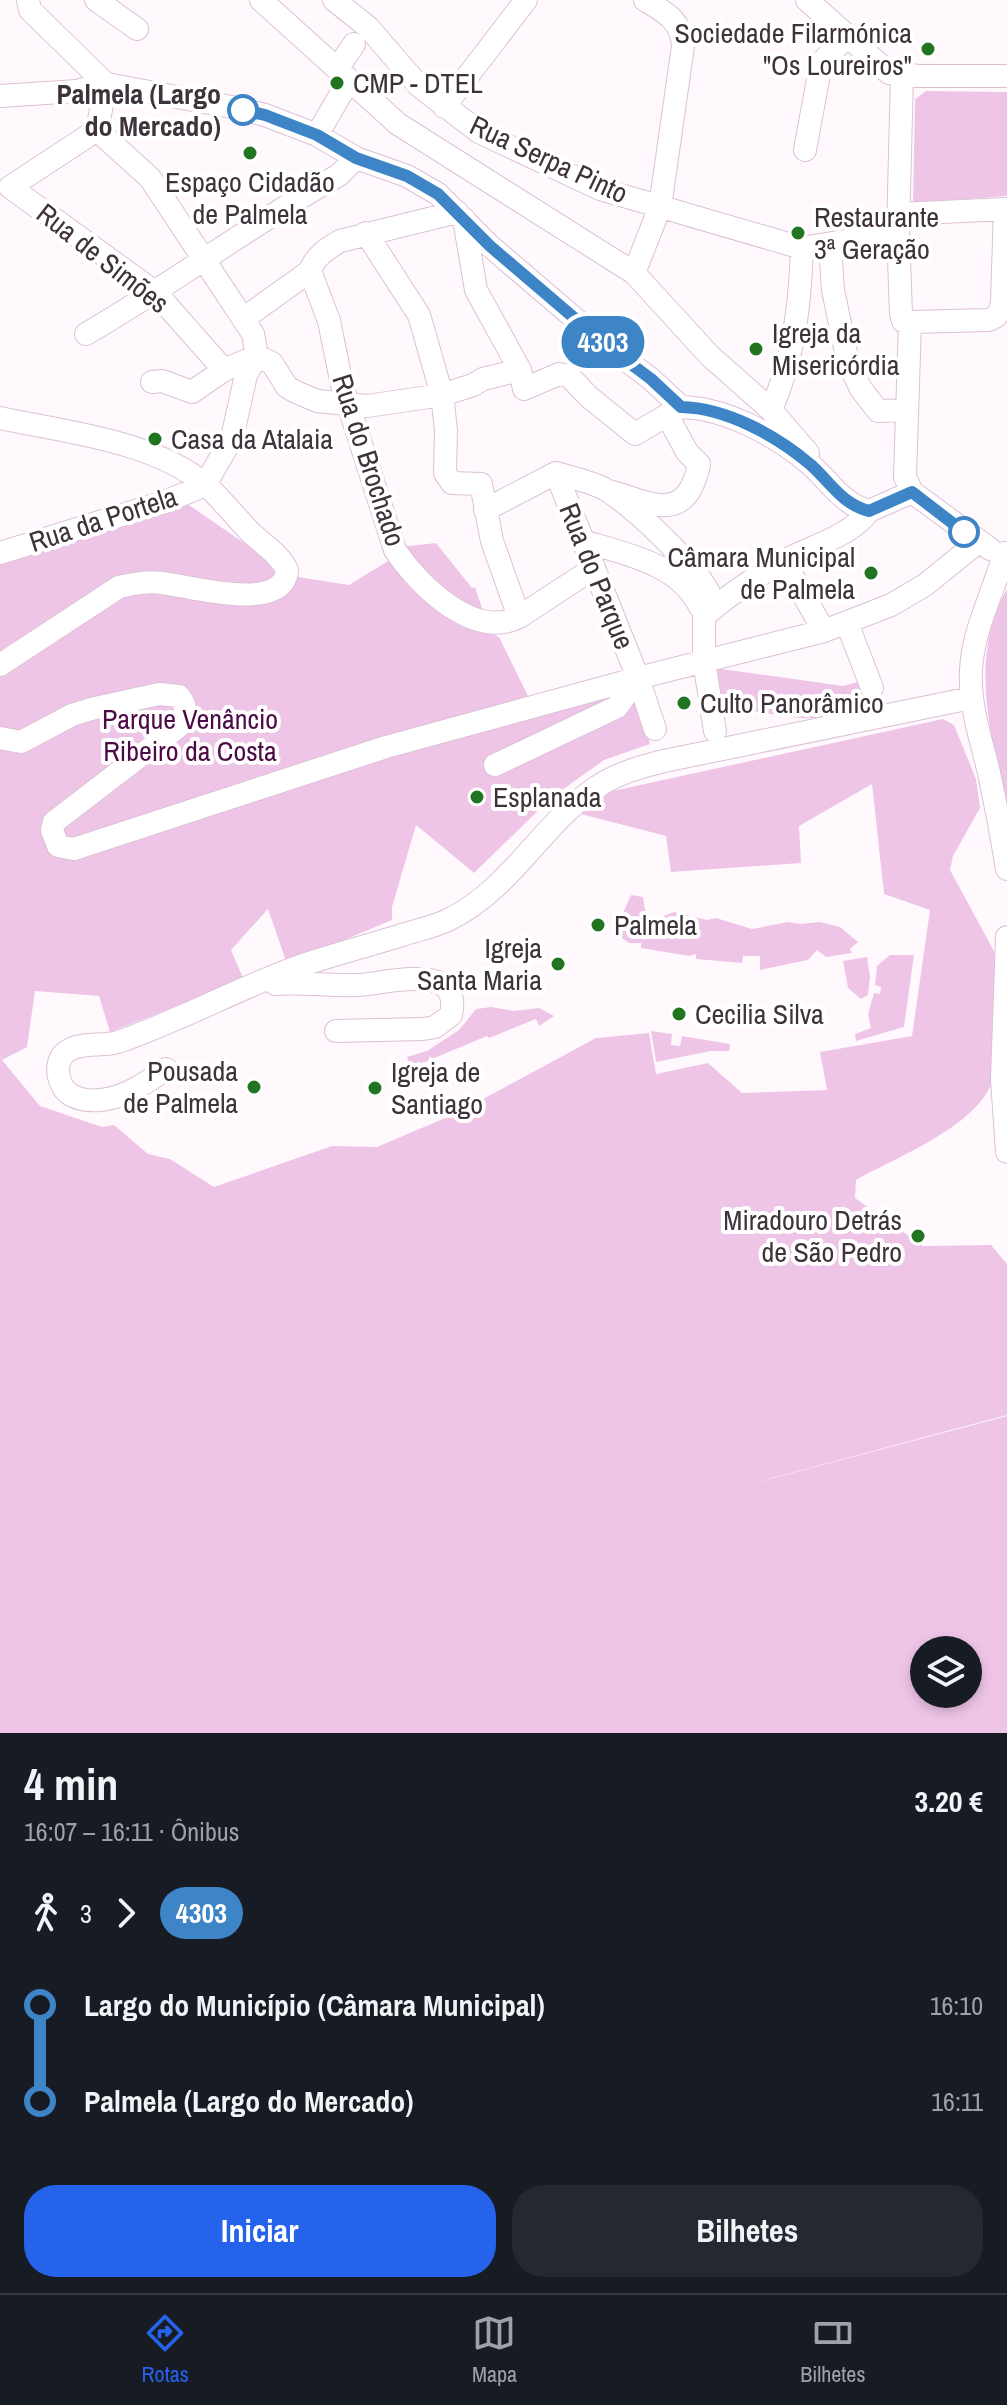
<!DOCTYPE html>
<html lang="pt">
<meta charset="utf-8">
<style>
body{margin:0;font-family:"Archivo Narrow",sans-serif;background:#242831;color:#f1f3f6;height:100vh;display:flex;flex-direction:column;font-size:30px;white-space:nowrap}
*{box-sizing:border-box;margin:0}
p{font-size:26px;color:#9ea1a6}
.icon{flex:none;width:44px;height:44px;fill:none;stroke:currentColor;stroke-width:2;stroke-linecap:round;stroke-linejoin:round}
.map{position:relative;height:1733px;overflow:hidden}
.drawer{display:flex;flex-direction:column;background:#171b24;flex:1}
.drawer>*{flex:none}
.badge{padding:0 16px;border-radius:26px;font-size:28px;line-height:52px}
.buttons{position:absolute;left:910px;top:1636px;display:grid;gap:16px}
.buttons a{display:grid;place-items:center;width:72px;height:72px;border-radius:50%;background:#171b24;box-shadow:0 4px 12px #0003;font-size:40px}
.map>.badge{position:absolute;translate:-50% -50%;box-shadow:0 0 0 4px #fff}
.legs{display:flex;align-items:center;gap:12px;height:88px;padding:0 24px;font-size:26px}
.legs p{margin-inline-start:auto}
.head{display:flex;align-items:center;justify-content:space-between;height:136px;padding:0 24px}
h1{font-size:44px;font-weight:700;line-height:60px}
.button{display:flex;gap:16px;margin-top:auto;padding:16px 24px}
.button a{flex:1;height:92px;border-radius:32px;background:#2563eb;color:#fff;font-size:32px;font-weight:700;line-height:92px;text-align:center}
.button a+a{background:#242831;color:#f1f3f6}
ul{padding:0 24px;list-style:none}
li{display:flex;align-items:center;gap:28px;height:96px;font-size:30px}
li i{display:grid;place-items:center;width:12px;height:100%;margin:0 10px;background:currentColor}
li i::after{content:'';width:20px;height:20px;margin:-10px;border:6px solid;border-radius:50%;background:#171b24}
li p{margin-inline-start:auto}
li:first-child i{background:linear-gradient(#0000 50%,currentColor 0)}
li:last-child i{background:linear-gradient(currentColor 50%,#0000 0)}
.dock{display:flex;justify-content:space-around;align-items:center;height:112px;border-top:2px solid #363941;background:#171b24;font-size:22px;color:#9ea1a6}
.dock a{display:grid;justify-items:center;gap:4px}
.dock .current{color:#2563eb}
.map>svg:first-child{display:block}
.green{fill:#efc5e7;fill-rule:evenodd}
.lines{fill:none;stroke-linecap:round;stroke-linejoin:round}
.minor-casing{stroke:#dcc0d6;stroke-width:24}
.minor{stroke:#fff;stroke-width:22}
.line-1-casing{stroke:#fff;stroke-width:18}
.line-1{stroke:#3d85c6;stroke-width:12}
.poi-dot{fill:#217520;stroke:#fff;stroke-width:3}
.stop-1-dot{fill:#fff;stroke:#3d85c6;stroke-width:4}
.labels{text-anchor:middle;stroke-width:8;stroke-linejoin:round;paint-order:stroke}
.poi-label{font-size:28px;fill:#3e323b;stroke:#fff;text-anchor:start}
.stop-label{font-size:28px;font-weight:bold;fill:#3e323b;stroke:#fff;text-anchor:end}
.street-label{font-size:28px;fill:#3e323b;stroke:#fff}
.park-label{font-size:28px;fill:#4d0b46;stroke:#fff}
</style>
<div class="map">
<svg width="1007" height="1733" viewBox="0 0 1007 1733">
<rect width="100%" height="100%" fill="#fff9fe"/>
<path class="green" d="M 926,91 L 1007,92 L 1007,196 L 913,203 L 915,99 Z
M 189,505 L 292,576 L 349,585 L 393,558 L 426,597 L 499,637 L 533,706 L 634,683 L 650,744 L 604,760 L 551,798 L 474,873 L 416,825 L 392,907 L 392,920 L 287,964 L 268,909 L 231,950 L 244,980 L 110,1032 L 99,996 L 35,991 L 27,1047 L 2,1060 L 40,1106 L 102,1127 L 114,1125 L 148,1154 L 170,1159 L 214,1187 L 332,1146 L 377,1147 L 457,1113 L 596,1038 L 649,1033 L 656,1074 L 708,1063 L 742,1093 L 827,1090 L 820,1052 L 912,1036 L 930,910 L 884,894 L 872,784 L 799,826 L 801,863 L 671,872 L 666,836 L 581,814 L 608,792 L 943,719 L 954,725 L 976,779 L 980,808 L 953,856 L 950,870 L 995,953 L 991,1085 C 972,1128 897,1157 856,1180 L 855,1198 L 923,1246 L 991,1245 L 1007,1264 L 1007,1415 L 728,1490 L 1007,1416 L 1007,1733 L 0,1733 L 0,553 L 23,544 ZM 924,1650 L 968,1650 L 968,1694 L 924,1694 Z
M 436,543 L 472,588 L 475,587 L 484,614 L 438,588 L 401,547 Z
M 1007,589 L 1007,809 C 992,736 967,659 1007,589 Z
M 708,667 L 843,686 L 858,682 L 871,705 C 846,714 817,721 790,717 C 765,714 741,708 715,707 Z
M 631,895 L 643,897 L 647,922 L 674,912 L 707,920 L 716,918 L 752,929 L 788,922 L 800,924 L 820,922 L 840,927 L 858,942 L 850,949 L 852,953 L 826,957 L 817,950 L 808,960 L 760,970 L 760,956 L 743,956 L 742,963 L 696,959 L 696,954 L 689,956 L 641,948 L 641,943 L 629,943 L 617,935 L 614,921 L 622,915 Z
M 890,955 L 914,955 L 904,1027 L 856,1041 L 855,1034 L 871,1028 L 868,1014 L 874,993 L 880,994 L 881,987 L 875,985 L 877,966 Z
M 867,957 L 870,977 L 868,995 L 861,999 L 848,988 L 843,961 Z
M 491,1007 L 514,1011 L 539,1008 L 554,1016 L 539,1026 L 536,1019 L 489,1038 L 487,1036 L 432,1059 L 430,1056 L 429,1061 L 421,1063 L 417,1061 L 418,1065 L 410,1067 L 407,1057 L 427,1051 L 459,1030 L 476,1009 Z
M 651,1031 L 672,1034 L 671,1045 L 680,1046 L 682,1036 L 730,1044 L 729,1051 L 711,1051 L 656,1062 Z"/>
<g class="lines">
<g class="minor-casing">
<path id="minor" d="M 28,0 L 30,10 L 106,84 L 97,130 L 150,178 L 253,334 L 257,356 L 246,375 L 232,438 L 205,485
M 96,0 L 137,29
M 261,0 L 398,124 L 634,273 L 710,356 L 771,410 L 808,453
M 334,0 L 368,27 L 419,86 L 479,132 L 600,189 L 802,248 L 898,232
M 807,0 L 889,73 L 919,76 L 1007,76
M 337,69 L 354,44
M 902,75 L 898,232 L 901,314 L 903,321 L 910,322
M 0,96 L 77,91 L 106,84 L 237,108 L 265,115 L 317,135 L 356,158 L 407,176 L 438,194 L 490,246 L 607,346 L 651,379 L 681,407 C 727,408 777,436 811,465 C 831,483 842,504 869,511
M 444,107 L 526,0
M 97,130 L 10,187 L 156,293 L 224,370
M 317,135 L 349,80
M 805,150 L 821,63 L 847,36
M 900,214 L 1005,209 L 1002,302 C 1000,313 998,317 988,320 L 910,322
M 464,219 L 476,290 L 520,370 L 524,389 L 559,374 L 569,376 L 589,397 L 635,434 L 681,407
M 366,233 L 419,315 L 442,395 L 446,430 L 445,473 L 452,483 L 481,484 L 492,541 L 519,617
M 830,245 L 833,290 L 848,362 L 861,389 L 878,411 L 906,410
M 310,271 L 329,321 L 342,385 L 395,550 C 419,586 474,640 519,617 L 594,568
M 634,273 L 660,207 L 683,46 C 682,21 665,12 645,0
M 243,319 L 310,271 C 315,256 327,249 340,241 L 457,212
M 910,322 L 905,477 L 912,492 L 990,549
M 86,334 C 172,284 252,224 339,175 L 356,158
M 152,382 L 162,381 L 192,392 L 224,370 L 257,356 L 272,363 L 287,387 L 296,392 L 317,401 L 367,406 L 442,395 L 473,385 L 483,379 L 520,370
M 771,410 C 794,357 800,306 802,248
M 0,418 C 65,432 156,441 207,486 C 222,500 235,516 249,531 C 262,544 279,553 287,570 C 284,614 190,586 162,583 C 147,581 133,584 119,587 L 0,665
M 556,473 L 638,678 L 655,729
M 612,492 C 640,499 674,520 691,488 C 695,480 698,473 699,464 L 687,452 L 667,415
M 485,510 L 556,473 C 572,478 594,482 608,491 C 637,510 698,567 711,597 L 704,616
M 869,511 L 912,492
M 583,541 C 625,554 679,563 700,607
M 0,553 L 167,501 L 205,485
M 1004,553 C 994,593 973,628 971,670 C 969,705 981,739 989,773 C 996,805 1002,837 1007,869
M 784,561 L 824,631
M 847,623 L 872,688
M 715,731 L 704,661 L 704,616 C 729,595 759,574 788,559 C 815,545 850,536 869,511
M 0,738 L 21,742 L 72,715 L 91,709 L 159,694 L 179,696 C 188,707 187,716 178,727 L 54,822 L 52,830 L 58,846 L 74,849 L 386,747 L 638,678 L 824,631 L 891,605 L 925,585 L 978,542
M 495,765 L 617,707 L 638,678
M 1007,937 L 1002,1079 L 1007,1152
M 275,984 C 303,982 329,986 357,985 C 386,984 463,960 451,1015 L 435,1027 L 423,1029 L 336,1031
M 166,1069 C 146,1083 126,1097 101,1100 C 91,1101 80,1100 71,1095 C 58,1088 53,1063 65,1053 C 78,1041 102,1047 118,1042 C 179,1021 237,989 297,967 C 332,955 367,946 402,935 C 417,930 434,927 448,920 C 511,890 541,824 597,787 C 618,773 640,767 664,761 L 971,698"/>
</g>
<use href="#minor" class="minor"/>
</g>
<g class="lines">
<g class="line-1-casing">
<path id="line-1" d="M 243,110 L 265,115 L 317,135 L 356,158 L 407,176 L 438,194 L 490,246 L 607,346 L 651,379 L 681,407 C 727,408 777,436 811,465 C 831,483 842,504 869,511 L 912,492 L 964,532"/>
</g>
<use href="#line-1" class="line-1"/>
</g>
<g class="poi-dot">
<circle cx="928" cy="49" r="8"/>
<circle cx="337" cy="83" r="8"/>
<circle cx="250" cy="153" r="8"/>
<circle cx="798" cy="233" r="8"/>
<circle cx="756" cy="349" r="8"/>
<circle cx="155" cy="439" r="8"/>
<circle cx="871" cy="573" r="8"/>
<circle cx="684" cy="703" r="8"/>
<circle cx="477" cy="797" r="8"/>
<circle cx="598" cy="925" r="8"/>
<circle cx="558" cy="964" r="8"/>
<circle cx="679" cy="1014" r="8"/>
<circle cx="254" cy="1087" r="8"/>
<circle cx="375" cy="1088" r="8"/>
<circle cx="918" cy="1236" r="8"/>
</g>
<g class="stop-1-dot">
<circle cx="243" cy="110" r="14"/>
<circle cx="964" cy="532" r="14"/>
</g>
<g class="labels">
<g class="poi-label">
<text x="912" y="43" text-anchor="end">Sociedade Filarmónica<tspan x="912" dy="32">"Os Loureiros"</tspan></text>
<text x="353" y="93">CMP - DTEL</text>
<text x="250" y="192" text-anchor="middle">Espaço Cidadão<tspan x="250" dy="32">de Palmela</tspan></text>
<text x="814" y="227">Restaurante<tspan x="814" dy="32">3ª Geração</tspan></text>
<text x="772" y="343">Igreja da<tspan x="772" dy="32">Misericórdia</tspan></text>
<text x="171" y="449">Casa da Atalaia</text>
<text x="855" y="567" text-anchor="end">Câmara Municipal<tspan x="855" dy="32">de Palmela</tspan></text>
<text x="700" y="713">Culto Panorâmico</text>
<text x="493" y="807">Esplanada</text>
<text x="614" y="935">Palmela</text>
<text x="542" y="958" text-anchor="end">Igreja<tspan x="542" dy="32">Santa Maria</tspan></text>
<text x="695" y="1024">Cecilia Silva</text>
<text x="238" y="1081" text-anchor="end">Pousada<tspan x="238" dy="32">de Palmela</tspan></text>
<text x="391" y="1082">Igreja de<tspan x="391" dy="32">Santiago</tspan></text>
<text x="902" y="1230" text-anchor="end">Miradouro Detrás<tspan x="902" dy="32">de São Pedro</tspan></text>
</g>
<g class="stop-label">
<text x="221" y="104">Palmela (Largo<tspan x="221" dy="32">do Mercado)</tspan></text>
</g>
<g class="street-label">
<text transform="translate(549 159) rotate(25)" y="10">Rua Serpa Pinto</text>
<text transform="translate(103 258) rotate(38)" y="10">Rua de Simões</text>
<text transform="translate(369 460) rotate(72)" y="10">Rua do Brochado</text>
<text transform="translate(103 519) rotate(-18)" y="10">Rua da Portela</text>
<text transform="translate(597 576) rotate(68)" y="10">Rua do Parque</text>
</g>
<g class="park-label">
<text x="190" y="729">Parque Venâncio<tspan x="190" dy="32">Ribeiro da Costa</tspan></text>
</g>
</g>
</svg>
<div class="buttons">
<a><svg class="icon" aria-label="layers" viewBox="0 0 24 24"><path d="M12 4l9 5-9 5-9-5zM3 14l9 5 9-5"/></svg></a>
</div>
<b class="badge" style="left:603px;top:342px;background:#3d85c6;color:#fff">4303</b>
</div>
<section class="drawer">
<div class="head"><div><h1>4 min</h1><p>16:07 – 16:11 · Ônibus</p></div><b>3.20 €</b></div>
<div class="legs"><svg class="icon" aria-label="walk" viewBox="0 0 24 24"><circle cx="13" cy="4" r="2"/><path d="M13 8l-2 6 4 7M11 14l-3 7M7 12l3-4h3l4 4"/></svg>3<svg class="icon" aria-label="forward" viewBox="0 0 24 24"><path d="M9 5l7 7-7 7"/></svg><b class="badge" style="background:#3d85c6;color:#fff">4303</b></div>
<ul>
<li><i style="color:#3d85c6"></i><b>Largo do Município (Câmara Municipal)</b><p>16:10</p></li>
<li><i style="color:#3d85c6"></i><b>Palmela (Largo do Mercado)</b><p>16:11</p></li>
</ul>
<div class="button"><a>Iniciar</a><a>Bilhetes</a></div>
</section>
<nav class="dock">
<a class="current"><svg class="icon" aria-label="directions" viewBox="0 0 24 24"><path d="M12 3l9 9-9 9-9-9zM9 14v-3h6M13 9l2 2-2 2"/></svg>Rotas</a>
<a><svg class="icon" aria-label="map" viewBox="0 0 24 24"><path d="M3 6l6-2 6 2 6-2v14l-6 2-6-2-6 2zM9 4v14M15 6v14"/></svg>Mapa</a>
<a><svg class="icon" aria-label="tickets" viewBox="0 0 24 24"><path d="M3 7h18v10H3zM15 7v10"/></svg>Bilhetes</a>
</nav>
